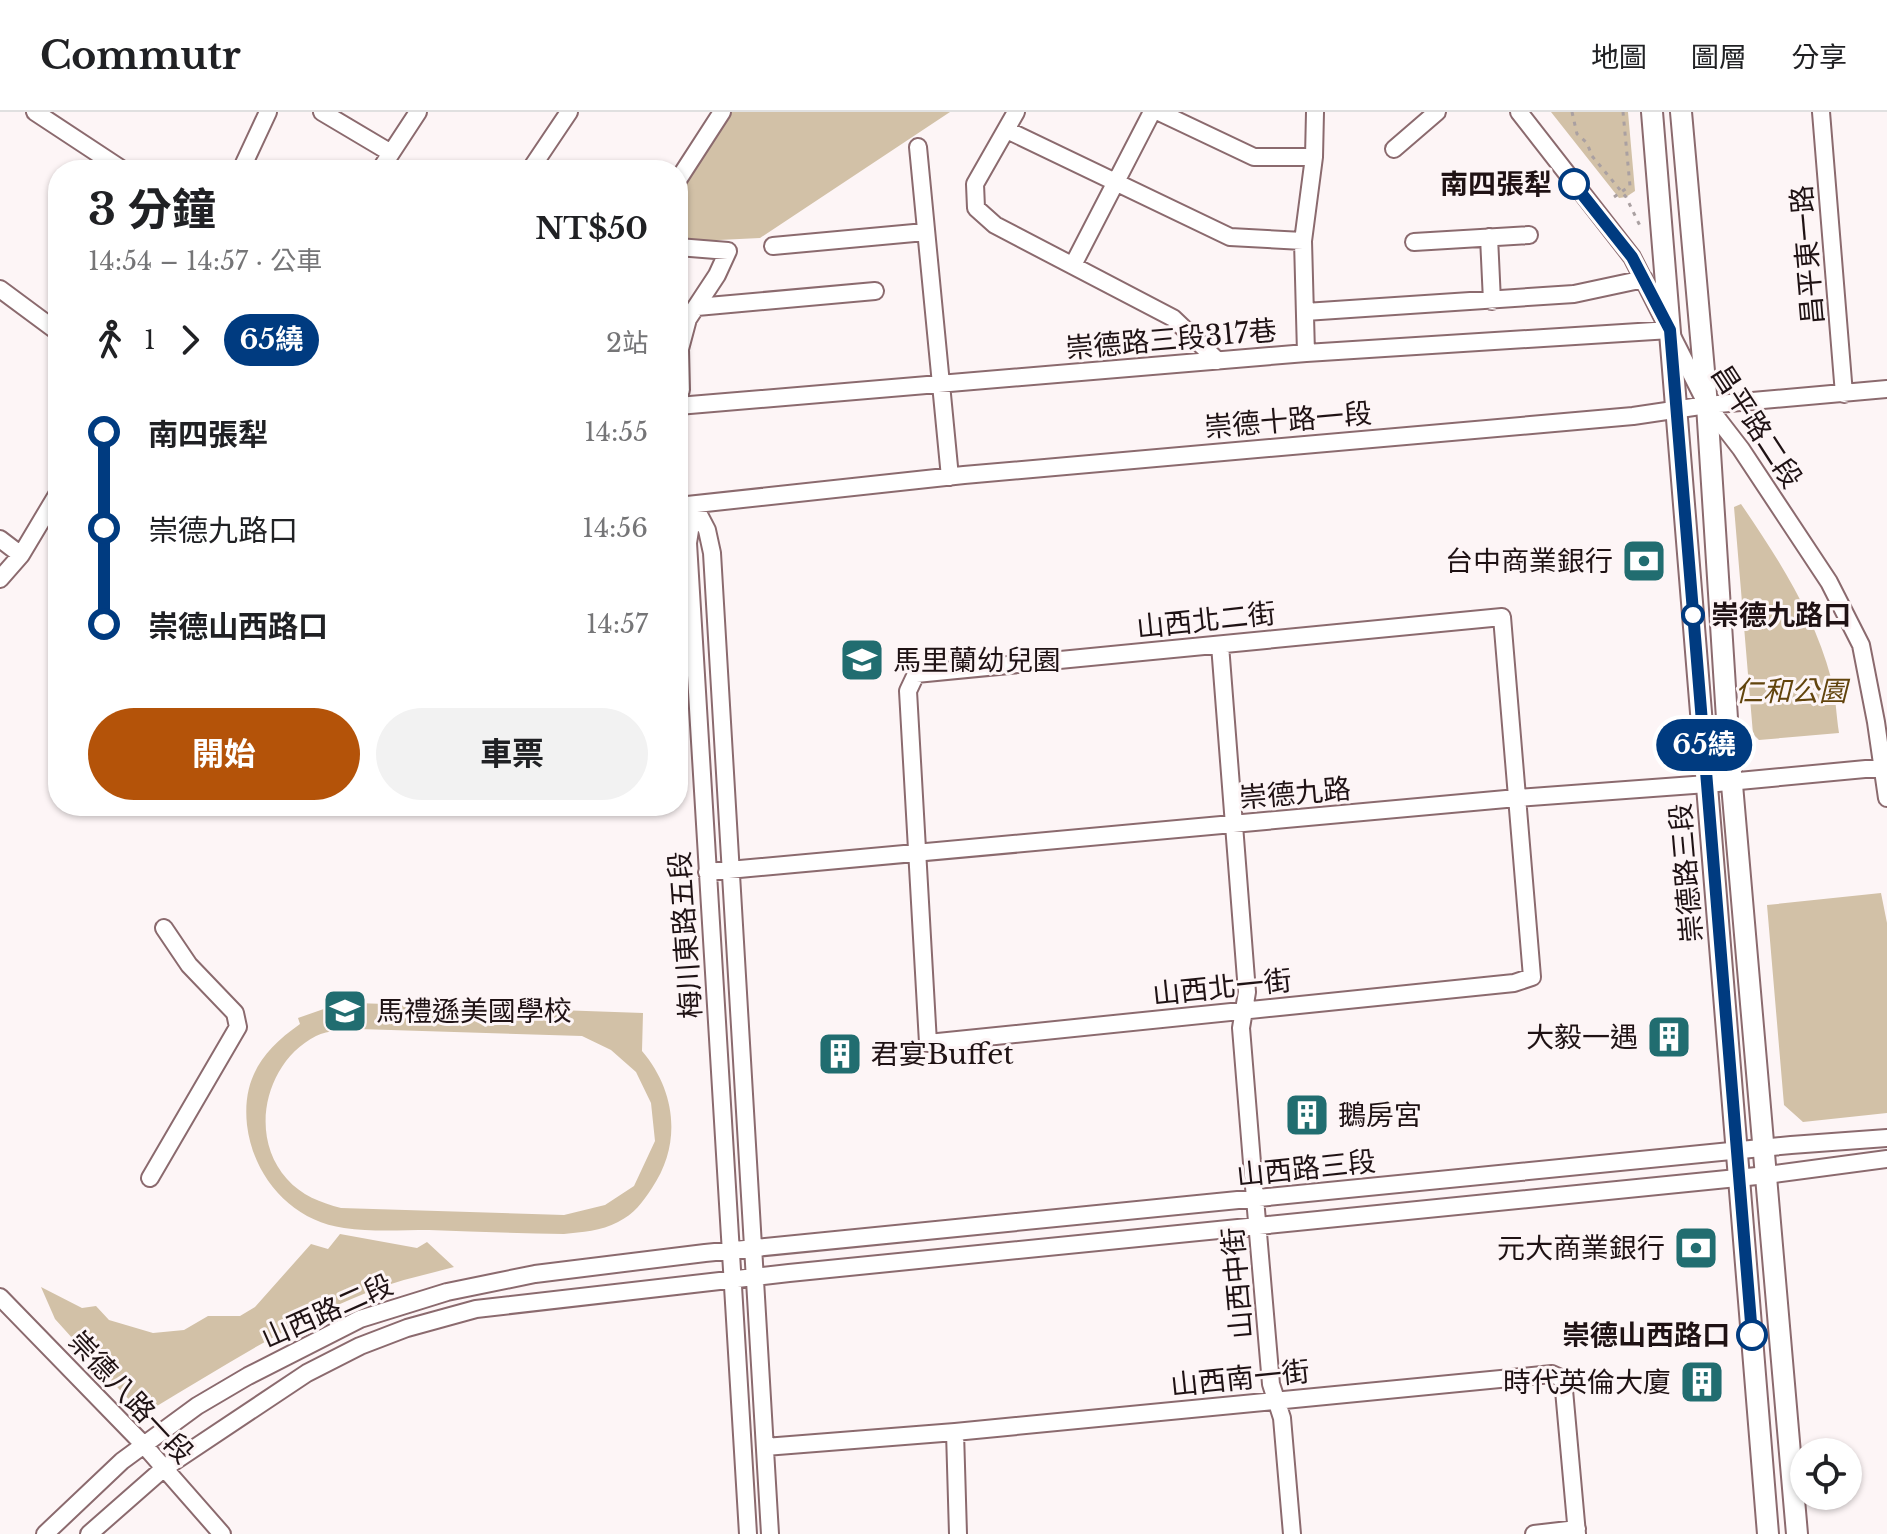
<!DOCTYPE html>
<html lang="zh-TW">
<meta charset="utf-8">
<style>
body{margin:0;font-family:"Libre Baskerville","Noto Sans TC",serif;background:#f2f2f2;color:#202124;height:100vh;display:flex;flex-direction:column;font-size:30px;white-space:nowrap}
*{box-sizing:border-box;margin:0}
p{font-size:26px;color:#757577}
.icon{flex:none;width:44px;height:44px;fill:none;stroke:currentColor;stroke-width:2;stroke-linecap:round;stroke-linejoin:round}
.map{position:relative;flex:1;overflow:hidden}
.side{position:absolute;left:48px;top:48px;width:640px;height:656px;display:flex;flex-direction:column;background:#fff;border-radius:32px;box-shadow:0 2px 6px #0004}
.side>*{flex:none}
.badge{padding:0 16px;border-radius:26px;font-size:28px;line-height:52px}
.controls{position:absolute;left:1790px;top:1326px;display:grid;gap:16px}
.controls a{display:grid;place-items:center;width:72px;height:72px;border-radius:50%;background:#fff;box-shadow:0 2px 6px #0004;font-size:40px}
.map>.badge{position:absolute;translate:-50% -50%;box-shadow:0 0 0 4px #fff}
.legs{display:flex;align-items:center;gap:12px;height:88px;padding:0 40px;font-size:26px}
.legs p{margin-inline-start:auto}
.overview{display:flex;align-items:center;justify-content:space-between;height:136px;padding:0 40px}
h1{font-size:44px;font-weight:700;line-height:60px}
.primary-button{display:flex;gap:16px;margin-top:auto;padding:16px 40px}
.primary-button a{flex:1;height:92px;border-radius:48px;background:#b45309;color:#fff;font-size:32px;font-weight:700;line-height:92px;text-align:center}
.primary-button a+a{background:#f2f2f2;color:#202124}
ul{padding:0 40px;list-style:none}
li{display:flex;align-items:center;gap:28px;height:96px;font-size:30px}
li i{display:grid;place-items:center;width:12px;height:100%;margin:0 10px;background:currentColor}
li i::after{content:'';width:20px;height:20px;margin:-10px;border:6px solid;border-radius:50%;background:#fff}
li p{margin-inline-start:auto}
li:first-child i{background:linear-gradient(#0000 50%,currentColor 0)}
li:last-child i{background:linear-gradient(currentColor 50%,#0000 0)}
header{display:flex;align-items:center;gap:48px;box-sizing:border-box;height:112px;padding:0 40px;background:#fff;border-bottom:2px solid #e0e0e0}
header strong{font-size:38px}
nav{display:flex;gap:44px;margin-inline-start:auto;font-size:28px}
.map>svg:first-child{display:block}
.green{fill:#d2c1a7;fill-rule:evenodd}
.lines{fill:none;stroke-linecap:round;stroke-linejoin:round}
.minor-casing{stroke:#8b6a6e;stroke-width:20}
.major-casing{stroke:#8b6a6e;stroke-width:24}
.path{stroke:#aaa0a1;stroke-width:3;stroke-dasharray:4 6;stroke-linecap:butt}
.minor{stroke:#fff;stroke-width:16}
.major{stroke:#fff;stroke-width:20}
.line-1-casing{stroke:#fff;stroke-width:18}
.line-1{stroke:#003b80;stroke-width:12}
.stop-1-dot{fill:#fff;stroke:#003b80;stroke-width:4}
.labels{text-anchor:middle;stroke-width:6;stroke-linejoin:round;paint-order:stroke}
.stop-label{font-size:28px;font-weight:bold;fill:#1f1214;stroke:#fdf5f6;text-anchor:end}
.street-label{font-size:28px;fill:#1f1214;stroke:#fdf5f6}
.poi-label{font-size:28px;fill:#1f1214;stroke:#fdf5f6;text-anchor:end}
.park-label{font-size:28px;font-style:italic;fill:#62440d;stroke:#fdf5f6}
</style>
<header>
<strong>Commutr</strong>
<nav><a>地圖</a><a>圖層</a><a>分享</a></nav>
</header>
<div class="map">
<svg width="1887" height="1422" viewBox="0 0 1887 1422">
<rect width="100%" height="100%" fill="#fdf5f6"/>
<path class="green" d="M 731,0 L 950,0 L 760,126 L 678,130 L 678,80 Z
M 1551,0 L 1628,0 L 1635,79 L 1626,85 L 1619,86 Z
M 1741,392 C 1778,446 1814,502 1831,566 C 1836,584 1836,603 1839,621 L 1759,628 L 1753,622 L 1734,395 Z
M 1881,781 L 1887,811 L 1887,1001 L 1803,1010 L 1784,993 L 1767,793 Z
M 356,891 L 643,901 L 642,939 C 676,979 682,1032 652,1076 C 642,1091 634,1102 618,1110 C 601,1119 582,1120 564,1122 C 519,1121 474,1120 429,1118 C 401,1118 371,1120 344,1116 C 291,1109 253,1064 247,1013 C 242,966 263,938 300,912 L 298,906 L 338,892 ZM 359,917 L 582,924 L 611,938 L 636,960 L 651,991 L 655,1029 L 634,1074 L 605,1093 L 564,1103 L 341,1096 C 321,1091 301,1083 287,1067 C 248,1024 265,950 316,924 C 328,918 345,918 359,917 Z
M 340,1122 L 417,1136 L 427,1130 L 454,1155 C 425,1163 394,1169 366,1181 C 290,1211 222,1255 152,1297 L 137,1296 L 101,1258 L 55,1207 L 41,1175 L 82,1196 L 96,1194 L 109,1208 L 153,1221 L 184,1218 L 208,1204 L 240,1204 L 255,1195 L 311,1132 L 328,1137 Z"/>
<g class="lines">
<g class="minor-casing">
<path id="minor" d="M 35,0 L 123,58
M 322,0 L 391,41
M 1016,0 L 975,72 L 976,96 L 995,113 L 1173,206 L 1218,249
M 1159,0 L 1254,45 L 1314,45
M 1519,0 L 1632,145 L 1707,293 L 1741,337 L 1829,470 L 1861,533 L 1876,610 L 1887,686
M 1821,0 L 1844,282
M 1007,18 L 1230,125 L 1303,129
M 918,35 L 950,365
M 1394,37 L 1437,0
M 241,58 L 268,0
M 380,58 L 418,0
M 530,58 L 569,0
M 678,68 L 722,0
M 1489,125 L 1492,189
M 1414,130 L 1529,123
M 773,134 L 925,120
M 678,135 L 728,139 L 717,163 L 688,207 L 680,237 L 681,278
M 1073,153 L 1152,0
M 0,177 L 58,220
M 697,195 L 875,179
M 1305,200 L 1574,182 L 1644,167
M 1306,241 L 1303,129 L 1314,45 L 1315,0
M 678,294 L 1306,241 L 1670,218
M 694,393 L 707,418 L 712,441 L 770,1422
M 694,393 L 688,431 L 748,1422
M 678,394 L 964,363 L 1633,304 L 1707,293 L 1887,277
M 0,427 L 21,443
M 0,467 L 21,443 L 58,381
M 1502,505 L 1532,865 L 1514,871 L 928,931 L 908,579 L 916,562 Z
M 1220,533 L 1247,880 L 1241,916 L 1253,1063 L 1271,1272 L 1282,1306 L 1292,1422
M 707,760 L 1517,686 L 1707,672 L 1887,655
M 150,1066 L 238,915 L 235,901 L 189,853 L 164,816
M 0,1185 L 143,1332 L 222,1422
M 955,1320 L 958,1422
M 765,1335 L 955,1320 L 1552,1262 L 1563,1267 L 1577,1422
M 45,1422 L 122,1349 L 197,1294 L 248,1264 L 360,1207 L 447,1180 L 535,1162 L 705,1141 L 1791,1033 L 1887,1026
M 89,1422 L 163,1357 L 307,1261 L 360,1234 L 407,1216 L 476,1197 L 789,1161 L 1767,1063 L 1887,1047
M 1534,1422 L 1577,1417"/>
</g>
<g class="major-casing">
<path id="major" d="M 1652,0 L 1768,1422
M 1681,0 L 1707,293 L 1729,638 L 1797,1422"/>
</g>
<path class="path" d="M 1572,0 L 1577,22 L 1587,31 L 1592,44 L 1626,85 L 1642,118
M 1614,85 L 1630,74 L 1623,0"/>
<use href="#minor" class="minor"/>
<use href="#major" class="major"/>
</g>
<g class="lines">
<g class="line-1-casing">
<path id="line-1" d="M 1574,72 L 1632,145 L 1670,218 L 1752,1223"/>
</g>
<use href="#line-1" class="line-1"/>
</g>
<defs>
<g id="bank-square" transform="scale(2.3)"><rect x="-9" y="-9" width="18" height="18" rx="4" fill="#216d70" stroke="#fdf5f6"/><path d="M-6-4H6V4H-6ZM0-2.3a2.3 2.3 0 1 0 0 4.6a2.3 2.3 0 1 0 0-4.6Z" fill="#fff"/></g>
<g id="school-square" transform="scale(2.3)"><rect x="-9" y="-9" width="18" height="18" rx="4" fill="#216d70" stroke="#fdf5f6"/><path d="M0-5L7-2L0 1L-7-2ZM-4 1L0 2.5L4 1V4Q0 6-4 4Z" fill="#fff"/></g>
<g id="building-square" transform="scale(2.3)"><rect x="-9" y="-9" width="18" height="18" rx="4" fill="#216d70" stroke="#fdf5f6"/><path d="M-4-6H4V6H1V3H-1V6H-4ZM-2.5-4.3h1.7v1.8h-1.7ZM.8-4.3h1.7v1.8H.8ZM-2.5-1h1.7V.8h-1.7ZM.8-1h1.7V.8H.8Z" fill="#fff"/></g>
</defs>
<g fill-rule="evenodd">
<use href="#bank-square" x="1644" y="449"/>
<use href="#school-square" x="862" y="548"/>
<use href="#school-square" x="345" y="899"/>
<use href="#building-square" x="1669" y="925"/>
<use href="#building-square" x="840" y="942"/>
<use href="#building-square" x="1307" y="1003"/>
<use href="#bank-square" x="1696" y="1136"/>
<use href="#building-square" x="1702" y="1270"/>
</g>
<g class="stop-1-dot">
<circle cx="1574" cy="72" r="14"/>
<circle cx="1693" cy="503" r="10"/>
<circle cx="1752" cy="1223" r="14"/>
</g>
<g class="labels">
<g class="stop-label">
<text x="1552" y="82">南四張犁</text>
<text x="1711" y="513" text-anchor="start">崇德九路口</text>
<text x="1730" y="1233">崇德山西路口</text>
</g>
<g class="street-label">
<text transform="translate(1807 143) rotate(-95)" y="10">昌平東一路</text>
<text transform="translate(1171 227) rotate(-5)" y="10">崇德路三段317巷</text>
<text transform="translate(1288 308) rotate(-5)" y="10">崇德十路一段</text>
<text transform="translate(1757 314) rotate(57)" y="10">昌平路二段</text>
<text transform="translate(1206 508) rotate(-6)" y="10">山西北二街</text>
<text transform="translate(1295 681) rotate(-5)" y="10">崇德九路</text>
<text transform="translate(1686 761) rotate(-95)" y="10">崇德路三段</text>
<text transform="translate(685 823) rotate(-94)" y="10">梅川東路五段</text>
<text transform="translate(1222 875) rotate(-6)" y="10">山西北一街</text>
<text transform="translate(1306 1056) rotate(-6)" y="10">山西路三段</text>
<text transform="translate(1237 1171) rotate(-95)" y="10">山西中街</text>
<text transform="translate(327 1199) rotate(-24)" y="10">山西路二段</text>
<text transform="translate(1240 1266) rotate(-6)" y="10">山西南一街</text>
<text transform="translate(131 1285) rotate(47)" y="10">崇德八路一段</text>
</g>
<g class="poi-label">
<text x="1613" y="459">台中商業銀行</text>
<text x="893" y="558" text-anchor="start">馬里蘭幼兒園</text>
<text x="376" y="909" text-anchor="start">馬禮遜美國學校</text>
<text x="1638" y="935">大毅一遇</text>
<text x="871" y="952" text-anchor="start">君宴Buffet</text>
<text x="1338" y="1013" text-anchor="start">鵝房宮</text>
<text x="1665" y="1146">元大商業銀行</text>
<text x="1671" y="1280">時代英倫大廈</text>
</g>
<g class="park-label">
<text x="1791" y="589">仁和公園</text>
</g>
</g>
</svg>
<div class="controls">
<a><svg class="icon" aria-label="locate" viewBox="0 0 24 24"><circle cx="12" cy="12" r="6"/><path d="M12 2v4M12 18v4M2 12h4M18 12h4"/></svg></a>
</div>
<b class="badge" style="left:1704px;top:633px;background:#003b80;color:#fff">65繞</b>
<section class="side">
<div class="overview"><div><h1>3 分鐘</h1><p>14:54 – 14:57 · 公車</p></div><b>NT$50</b></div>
<div class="legs"><svg class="icon" aria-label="walk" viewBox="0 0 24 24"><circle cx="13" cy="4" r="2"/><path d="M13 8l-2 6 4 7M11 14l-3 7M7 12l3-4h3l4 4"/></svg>1<svg class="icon" aria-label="forward" viewBox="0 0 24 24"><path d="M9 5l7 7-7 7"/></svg><b class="badge" style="background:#003b80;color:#fff">65繞</b><p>2站</p></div>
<ul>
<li><i style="color:#003b80"></i><b>南四張犁</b><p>14:55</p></li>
<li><i style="color:#003b80"></i><span>崇德九路口</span><p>14:56</p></li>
<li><i style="color:#003b80"></i><b>崇德山西路口</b><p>14:57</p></li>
</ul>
<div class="primary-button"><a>開始</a><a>車票</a></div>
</section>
</div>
